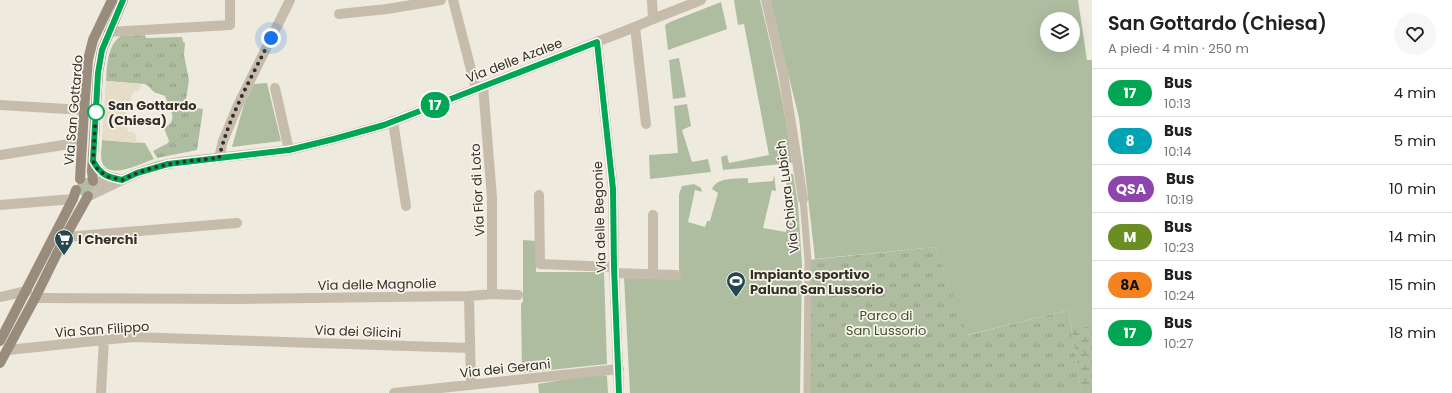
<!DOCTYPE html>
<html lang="it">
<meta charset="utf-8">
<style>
body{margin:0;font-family:Poppins,sans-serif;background:#f6f6f6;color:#202124;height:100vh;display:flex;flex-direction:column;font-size:15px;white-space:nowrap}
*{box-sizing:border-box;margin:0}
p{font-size:13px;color:#757577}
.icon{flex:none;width:22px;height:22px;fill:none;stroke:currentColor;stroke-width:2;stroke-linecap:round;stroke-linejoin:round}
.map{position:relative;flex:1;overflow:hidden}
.details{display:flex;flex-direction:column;background:#fff;width:360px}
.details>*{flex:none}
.badge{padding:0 8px;border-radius:13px;font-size:14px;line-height:26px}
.buttons{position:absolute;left:1040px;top:12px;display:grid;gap:8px}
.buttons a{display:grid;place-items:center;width:40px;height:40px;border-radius:50%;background:#fff;box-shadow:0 4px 16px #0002;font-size:20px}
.you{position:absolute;width:20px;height:20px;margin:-10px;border:3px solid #fff;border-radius:50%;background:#1a73e8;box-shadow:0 0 0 6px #1a73e833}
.map>.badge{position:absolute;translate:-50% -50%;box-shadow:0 0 0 2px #fff}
.round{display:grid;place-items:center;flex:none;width:42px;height:42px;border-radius:21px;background:#f6f6f6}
.summary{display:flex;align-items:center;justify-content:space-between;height:68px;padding:0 16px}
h1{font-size:19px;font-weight:600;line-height:30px}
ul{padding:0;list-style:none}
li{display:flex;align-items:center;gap:12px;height:48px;padding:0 16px;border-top:1px solid #e0e0e0}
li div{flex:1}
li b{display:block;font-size:15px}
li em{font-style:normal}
li .badge{min-width:44px;font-weight:700;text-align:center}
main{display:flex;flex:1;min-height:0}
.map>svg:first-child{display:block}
.green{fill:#aebda0;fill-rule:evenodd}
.wetland{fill:url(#wetland-marsh)}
.park{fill:url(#park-tufts)}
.plaza{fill:#e6ddc7}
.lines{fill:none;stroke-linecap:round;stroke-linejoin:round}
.pedestrian{stroke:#c6bcac;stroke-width:7}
.minor{stroke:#c6bcac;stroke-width:10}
.tertiary{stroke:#c6bcac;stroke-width:10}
.secondary{stroke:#9a8c7d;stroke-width:10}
.line-casing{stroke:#fff;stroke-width:9}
.line{stroke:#00a651;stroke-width:6}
.walk{stroke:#352f2a;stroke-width:4;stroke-dasharray:0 7.2}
.stop-dot{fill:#fff;stroke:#00a651;stroke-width:2}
.labels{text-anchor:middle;stroke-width:3.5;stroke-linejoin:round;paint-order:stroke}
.street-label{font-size:13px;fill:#352f2a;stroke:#f8f4ea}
.stop-label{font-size:13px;font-weight:bold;fill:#352f2a;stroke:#f8f4ea;text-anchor:start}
.poi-label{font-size:13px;font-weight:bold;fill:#352f2a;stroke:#f8f4ea;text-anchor:start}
.park-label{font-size:13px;fill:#3f5030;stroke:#f8f4ea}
</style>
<main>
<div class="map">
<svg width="1092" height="393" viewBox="0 0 1092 393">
<defs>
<pattern id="wetland-marsh" width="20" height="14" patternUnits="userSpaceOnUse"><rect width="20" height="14" fill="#aebda0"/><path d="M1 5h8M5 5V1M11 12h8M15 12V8" fill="none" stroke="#8e9a83"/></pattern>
<pattern id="park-tufts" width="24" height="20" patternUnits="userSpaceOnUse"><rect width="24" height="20" fill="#aebda0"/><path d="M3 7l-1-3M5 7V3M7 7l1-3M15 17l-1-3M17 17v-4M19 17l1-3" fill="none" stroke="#8e9a83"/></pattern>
</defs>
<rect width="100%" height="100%" fill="#efeade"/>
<path class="green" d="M 734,0 L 760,0 C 773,54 785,107 792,162 L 791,163 L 723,170 L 721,157 L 727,155 L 729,163 L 769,155 L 744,24 L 738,25 Z
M 770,0 L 1078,0 L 1087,60 L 1092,60 L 1092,393 L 1081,393 L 1069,310 L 967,335 L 935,247 L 815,259 L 799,118 ZM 1047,19 L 1073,19 L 1073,45 L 1047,45 Z
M 721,2 L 727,29 L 668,50 L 665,25 L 670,22 Z
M 679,58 L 686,97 L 673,99 L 669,60 Z
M 267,83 L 281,141 L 232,147 L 244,104 L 254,84 Z
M 687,104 L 691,126 L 682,130 L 692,162 L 708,159 L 711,172 L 650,179 L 649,155 L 678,153 L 674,106 Z
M 102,140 L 145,143 L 154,159 C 142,163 109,181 102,162 C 100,156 102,147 102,140 Z
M 774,174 L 776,191 L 772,190 L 763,228 L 786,232 L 794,195 L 787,193 L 786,174 L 793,174 L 798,204 L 802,265 L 800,393 L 630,393 L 624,277 L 652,276 L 679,279 L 679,194 L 682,186 L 694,184 L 701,188 L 702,192 L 695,190 L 688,222 L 705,227 L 707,221 L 710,221 L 718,193 L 712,189 C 717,177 736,179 748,178 L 748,183 L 773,181 Z
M 83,178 L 88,178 L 95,186 L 94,192 L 84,197 L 78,193 C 76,185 77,183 83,178 Z
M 523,240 L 536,241 L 536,272 L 604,272 L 607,364 L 522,373 L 521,304 L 523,301 Z
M 597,374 L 607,376 L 608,393 L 539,393 L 538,384 Z"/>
<path class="wetland" d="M 1092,326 L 1092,393 L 1081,393 L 1072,330 Z"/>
<path class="park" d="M 145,35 L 146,38 L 182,37 L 183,42 L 185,43 L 184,55 L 189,80 L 185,106 L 203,109 L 197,150 L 157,158 L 153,151 L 168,143 L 169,141 L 164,128 C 180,120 169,108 165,96 C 162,94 159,94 156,93 C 151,91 150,86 145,84 L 106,81 C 107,67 107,45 121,36 Z
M 935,247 L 968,335 L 1069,310 L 1081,393 L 807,393 L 808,260 Z"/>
<path class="plaza" d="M 106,81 L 141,84 L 140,89 L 138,92 L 134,91 L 132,95 L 127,107 L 125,107 L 125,113 L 126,114 L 127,129 L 129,132 L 133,132 L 136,135 L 137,143 L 102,140 Z"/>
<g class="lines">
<path class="pedestrian" d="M 803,199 L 808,260 L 807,393"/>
<path class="minor" d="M 453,0 L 476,89
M 652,0 L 653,19
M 766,0 L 783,73 L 803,199
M 339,14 L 387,9 L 441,0
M 635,27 L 646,124
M 109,32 L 230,25 L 230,0
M 483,86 L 492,198 L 492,294
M 275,88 L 289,150
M 0,105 L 84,110
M 393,121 L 406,206
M 0,155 L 82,142
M 219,158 L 223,141 L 238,105 L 290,0
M 539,195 L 540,264 L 614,267
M 0,205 L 73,199
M 653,215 L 653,273
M 65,237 L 237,223
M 614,273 L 676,275
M 469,296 L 471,385
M 0,297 L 27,291
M 35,298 L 237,299 L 469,296 L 492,294 L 518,295
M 8,350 L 132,337 L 470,348
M 101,393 L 104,340
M 394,393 L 619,369"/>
<path class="tertiary" d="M 597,42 L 613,189 L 614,267 L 619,393
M 93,161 C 100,174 108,177 122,180
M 94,183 L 116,178
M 91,195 L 137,173 L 158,166 L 179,162 L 289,150 L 334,139 L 384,125 L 635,27 L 653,19 L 701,0"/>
<path class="secondary" d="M 80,179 L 84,110 L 88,60 L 93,40 L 112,0
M 93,181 L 92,171 L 98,73 L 102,50 L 123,0
M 0,341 L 73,199 L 76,190
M 0,363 L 35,298 L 65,237 L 88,196"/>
</g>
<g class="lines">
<g class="line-casing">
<path id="line" d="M 123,0 L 102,50 L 98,73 L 93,161 C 101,175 107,177 122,180 L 137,173 L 168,164 L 289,150 L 334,139 L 384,125 L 597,42 L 613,189 L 614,267 L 619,393"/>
</g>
<use href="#line" class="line"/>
<path class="walk" d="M 96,112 L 93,161 L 98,170 L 109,177 L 122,180 C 153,164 185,161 219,158 C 229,115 252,77 271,38"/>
</g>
<defs>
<g id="supermarket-pin" transform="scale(1)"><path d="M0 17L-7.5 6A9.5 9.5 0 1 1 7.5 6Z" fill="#244752" stroke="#f8f4ea"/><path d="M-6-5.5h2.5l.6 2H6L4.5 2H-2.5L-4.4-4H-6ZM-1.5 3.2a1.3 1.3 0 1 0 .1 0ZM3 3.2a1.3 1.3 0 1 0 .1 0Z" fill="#fff"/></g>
<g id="stadium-pin" transform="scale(1)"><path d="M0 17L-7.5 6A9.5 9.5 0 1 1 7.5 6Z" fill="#244752" stroke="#f8f4ea"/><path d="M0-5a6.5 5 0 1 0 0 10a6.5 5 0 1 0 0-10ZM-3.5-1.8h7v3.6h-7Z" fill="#fff"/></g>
</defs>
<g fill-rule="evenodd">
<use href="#supermarket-pin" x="64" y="239"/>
<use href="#stadium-pin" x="736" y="281"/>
</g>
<circle class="stop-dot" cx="96" cy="112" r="8"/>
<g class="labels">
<g class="street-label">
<text transform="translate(514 60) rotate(-21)" y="5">Via delle Azalee</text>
<text transform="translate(73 110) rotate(-85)" y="5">Via San Gottardo</text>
<text transform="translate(477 190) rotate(-93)" y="5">Via Fior di Loto</text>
<text transform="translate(787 197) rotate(-97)" y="5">Via Chiara Lubich</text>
<text transform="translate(599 217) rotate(-92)" y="5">Via delle Begonie</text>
<text transform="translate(377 284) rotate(-1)" y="5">Via delle Magnolie</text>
<text transform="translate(102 329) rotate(-4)" y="5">Via San Filippo</text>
<text transform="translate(358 331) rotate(2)" y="5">Via dei Glicini</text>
<text transform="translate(505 368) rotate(-6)" y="5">Via dei Gerani</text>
</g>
<g class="stop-label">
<text x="108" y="110">San Gottardo<tspan x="108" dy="15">(Chiesa)</tspan></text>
</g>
<g class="poi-label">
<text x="78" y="244">I Cherchi</text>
<text x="750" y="279">Impianto sportivo<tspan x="750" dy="15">Paluna San Lussorio</tspan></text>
</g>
<g class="park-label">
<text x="886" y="320">Parco di<tspan x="886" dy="15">San Lussorio</tspan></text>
</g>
</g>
</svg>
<div class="buttons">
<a><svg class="icon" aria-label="layers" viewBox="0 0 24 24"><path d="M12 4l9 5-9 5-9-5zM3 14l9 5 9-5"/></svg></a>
</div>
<div class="you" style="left:271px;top:38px"></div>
<b class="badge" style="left:435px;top:105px;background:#00a651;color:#fff">17</b>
</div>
<section class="details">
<div class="summary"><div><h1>San Gottardo (Chiesa)</h1><p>A piedi · 4 min · 250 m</p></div><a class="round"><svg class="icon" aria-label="heart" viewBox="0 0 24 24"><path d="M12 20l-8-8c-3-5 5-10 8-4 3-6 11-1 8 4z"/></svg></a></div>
<ul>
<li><span class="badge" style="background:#00a651;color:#fff">17</span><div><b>Bus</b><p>10:13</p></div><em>4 min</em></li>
<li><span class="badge" style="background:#00a3b4;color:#fff">8</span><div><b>Bus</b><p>10:14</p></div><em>5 min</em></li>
<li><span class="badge" style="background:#8e44ad;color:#fff">QSA</span><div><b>Bus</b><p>10:19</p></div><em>10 min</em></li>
<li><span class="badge" style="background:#6b8e23;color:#fff">M</span><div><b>Bus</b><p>10:23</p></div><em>14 min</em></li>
<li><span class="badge" style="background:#f58220;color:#111">8A</span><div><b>Bus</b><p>10:24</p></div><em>15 min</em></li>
<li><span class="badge" style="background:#00a651;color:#fff">17</span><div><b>Bus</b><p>10:27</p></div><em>18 min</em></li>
</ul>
</section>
</main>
